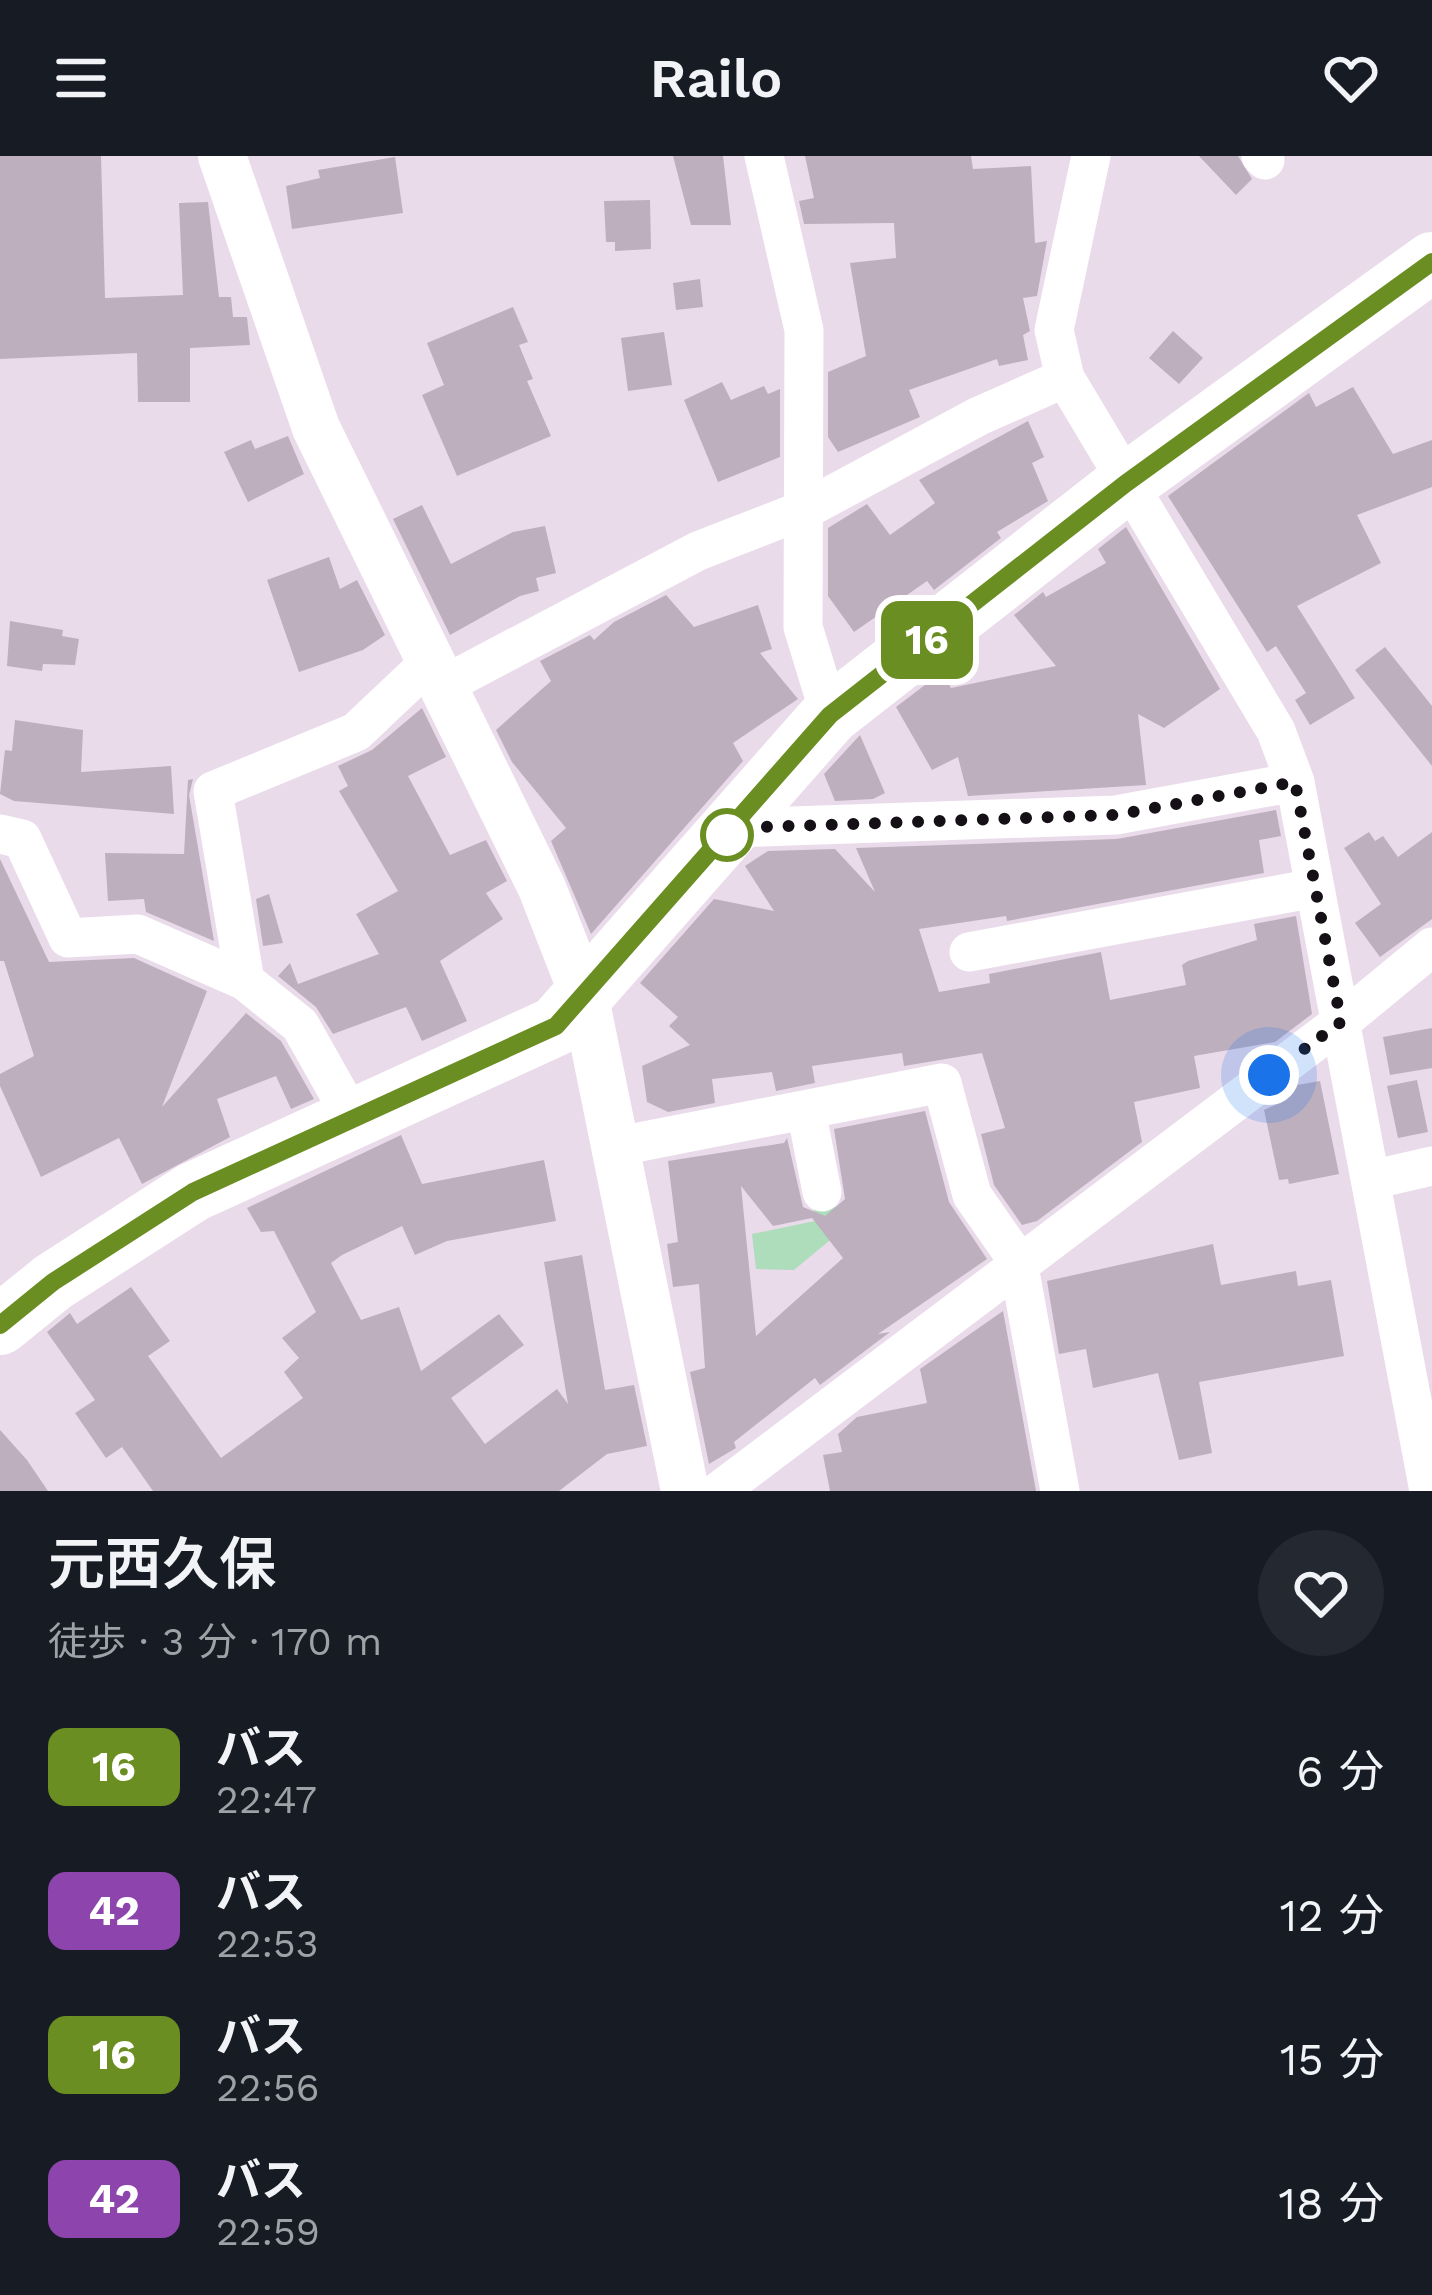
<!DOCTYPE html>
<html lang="ja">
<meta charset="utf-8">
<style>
body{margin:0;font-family:"Work Sans","Noto Sans JP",sans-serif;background:#242831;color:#f1f3f6;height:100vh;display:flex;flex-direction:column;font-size:45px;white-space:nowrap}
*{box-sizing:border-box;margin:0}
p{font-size:39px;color:#9ea1a6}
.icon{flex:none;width:66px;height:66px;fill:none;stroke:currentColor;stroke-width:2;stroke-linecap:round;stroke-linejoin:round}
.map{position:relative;height:1335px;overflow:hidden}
.panel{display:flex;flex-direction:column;background:#171b24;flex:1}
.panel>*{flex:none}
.badge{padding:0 24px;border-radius:18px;font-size:42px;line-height:78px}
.you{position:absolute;width:60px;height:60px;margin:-30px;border:9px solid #fff;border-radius:50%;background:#1a73e8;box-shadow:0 0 0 18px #1a73e833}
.map>.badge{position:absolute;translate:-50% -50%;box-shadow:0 0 0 6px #fff}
.round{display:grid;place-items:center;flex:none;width:126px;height:126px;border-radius:63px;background:#242831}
.summary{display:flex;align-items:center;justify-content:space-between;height:204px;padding:0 48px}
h1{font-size:57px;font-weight:600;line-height:90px}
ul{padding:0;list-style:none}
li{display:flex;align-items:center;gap:36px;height:144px;padding:0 48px}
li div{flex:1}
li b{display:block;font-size:45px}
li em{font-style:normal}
li .badge{min-width:132px;font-weight:700;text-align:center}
header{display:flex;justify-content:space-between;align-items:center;height:156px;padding:0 48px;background:#171b24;font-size:54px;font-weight:600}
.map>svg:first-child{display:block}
.green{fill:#adddbb}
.building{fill:#bdafbe;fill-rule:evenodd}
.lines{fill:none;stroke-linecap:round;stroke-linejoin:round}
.minor{stroke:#fff;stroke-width:39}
.tertiary{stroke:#fff;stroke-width:48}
.primary{stroke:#fff;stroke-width:60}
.line-casing{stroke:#fff;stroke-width:27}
.line{stroke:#6b8e23;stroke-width:18}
.walk{stroke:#141015;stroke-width:12;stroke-dasharray:0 21.6}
.stop-dot{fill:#fff;stroke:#6b8e23;stroke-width:6}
</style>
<header><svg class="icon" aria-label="menu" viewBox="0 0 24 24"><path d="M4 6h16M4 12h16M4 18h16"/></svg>Railo<svg class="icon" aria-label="heart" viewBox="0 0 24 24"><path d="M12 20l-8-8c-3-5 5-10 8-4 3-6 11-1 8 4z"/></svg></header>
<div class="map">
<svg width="1432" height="1335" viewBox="0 0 1432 1335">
<rect width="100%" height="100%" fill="#eadbeb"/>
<path class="green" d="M 833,1039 L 841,1075 L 794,1114 L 756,1113 L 752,1078 L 815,1065 L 813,1043 Z"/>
<path class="building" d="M 0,0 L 101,0 L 105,142 L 183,139 L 179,47 L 208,46 L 219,141 L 231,141 L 233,161 L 247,161 L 250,189 L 190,192 L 190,246 L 138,246 L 137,197 L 0,203 Z
M 673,0 L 723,0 L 731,69 L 691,69 Z
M 805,0 L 971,0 L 973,13 L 1031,10 L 1035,87 L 1047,85 L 1037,140 L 1023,142 L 1030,175 L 1023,179 L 1028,204 L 999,210 L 997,203 L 909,234 L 920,261 L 838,296 L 828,281 L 828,216 L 866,200 L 850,107 L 896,102 L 894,67 L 804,68 L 799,45 L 814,42 Z
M 1199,0 L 1238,0 L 1252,23 L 1236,39 Z
M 395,1 L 403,57 L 292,73 L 286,30 L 320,22 L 318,14 Z
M 650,44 L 651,93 L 615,95 L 615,86 L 606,86 L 604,45 Z
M 700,123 L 703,151 L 676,154 L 673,127 Z
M 513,151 L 528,186 L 519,189 L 533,223 L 527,225 L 551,280 L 457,320 L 422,239 L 444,229 L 427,187 Z
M 1173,175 L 1203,202 L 1179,228 L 1149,202 Z
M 664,176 L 672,229 L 628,235 L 621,182 Z
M 722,226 L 731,244 L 764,230 L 768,238 L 780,233 L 780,301 L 718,326 L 684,244 Z
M 1353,231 L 1393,298 L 1432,284 L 1432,331 L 1357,359 L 1381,407 L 1297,450 L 1355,542 L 1310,569 L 1295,544 L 1306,537 L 1276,490 L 1267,496 L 1168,340 L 1309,237 L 1316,251 Z
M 1028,265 L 1044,301 L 1032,307 L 1048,345 L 997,376 L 1001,382 L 934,434 L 927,425 L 854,476 L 828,440 L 828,372 L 867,348 L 890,379 L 935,347 L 919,324 Z
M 288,280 L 304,318 L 248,346 L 224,296 L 251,284 L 255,293 Z
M 422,349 L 451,408 L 513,376 L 545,370 L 556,417 L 536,422 L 539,435 L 520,440 L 450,479 L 393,363 Z
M 1126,371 L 1220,533 L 1164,572 L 1138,558 L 1146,629 L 968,640 L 958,601 L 932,614 L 896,551 L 942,516 L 951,532 L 1056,510 L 1014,459 L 1043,436 L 1046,441 L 1106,407 L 1098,393 Z
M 329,401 L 340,433 L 357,424 L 385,479 L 363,494 L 299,516 L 267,424 Z
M 666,439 L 694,471 L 758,449 L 772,493 L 760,497 L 798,543 L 733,587 L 743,605 L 591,778 L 551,685 L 566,672 L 512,606 L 496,574 L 551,525 L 540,505 L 590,479 L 594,484 L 614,466 Z
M 10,465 L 63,474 L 62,480 L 79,483 L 75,509 L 43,508 L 42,515 L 7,510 Z
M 1385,491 L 1432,550 L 1432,610 L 1355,514 Z
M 422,552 L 446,601 L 408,620 L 450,699 L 486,684 L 507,725 L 486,737 L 503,763 L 440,805 L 467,865 L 422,885 L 406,851 L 333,878 L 316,851 L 278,820 L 290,807 L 298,828 L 379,798 L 356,758 L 398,735 L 339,635 L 348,630 L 338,610 L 372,594 Z
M 15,564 L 83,574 L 81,616 L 171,610 L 174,658 L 14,645 L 0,638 L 5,594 L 12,595 Z
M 860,579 L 885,637 L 873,643 L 835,645 L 824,618 Z
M 193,623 L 189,639 L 214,785 L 146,756 L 144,743 L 108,745 L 105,697 L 184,698 L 188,624 Z
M 1276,654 L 1281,680 L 1259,684 L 1264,717 L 1007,765 L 1006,760 L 919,773 L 939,836 L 990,827 L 989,818 L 1101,796 L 1110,844 L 1186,829 L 1182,809 L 1188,805 L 1257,784 L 1254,768 L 1296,760 L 1312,858 L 1275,886 L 1194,900 L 1200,932 L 1134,946 L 1142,986 L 1037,1065 L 1022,1069 L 994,1029 L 981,978 L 1005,972 L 982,897 L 904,910 L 902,897 L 812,910 L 815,927 L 776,935 L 772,916 L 712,923 L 715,947 L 668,956 L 647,946 L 642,910 L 690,889 L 669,870 L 678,861 L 640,827 L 714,743 L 774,755 L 745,710 L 768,695 L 835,693 L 875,736 L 856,692 L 1117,683 Z
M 1369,676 L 1375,685 L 1383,680 L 1398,701 L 1432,676 L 1432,763 L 1380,801 L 1355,767 L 1381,748 L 1344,692 Z
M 0,703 L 49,806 L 134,802 L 207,835 L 162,951 L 246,857 L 281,885 L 314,943 L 291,953 L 276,920 L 217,943 L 230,981 L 142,1028 L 119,982 L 41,1021 L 0,930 L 0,918 L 34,900 L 4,805 L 0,805 Z
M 269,738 L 283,787 L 263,790 L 256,743 Z
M 1432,872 L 1432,912 L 1390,919 L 1383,881 Z
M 1417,924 L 1428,976 L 1398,982 L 1387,930 Z
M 1320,925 L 1339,1018 L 1289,1028 L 1288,1023 L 1279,1024 L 1264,954 L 1286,944 L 1297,929 Z
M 925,955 L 949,1046 L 987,1103 L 878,1178 L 890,1176 L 820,1229 L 815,1222 L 734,1286 L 736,1292 L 709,1308 L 690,1216 L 705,1212 L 699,1128 L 673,1131 L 667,1088 L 678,1086 L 668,1005 L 784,987 L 787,982 L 803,1051 L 825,1060 L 845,1043 L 834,973 ZM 741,1030 L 773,1070 L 812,1062 L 843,1102 L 756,1180 Z
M 401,979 L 422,1028 L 544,1004 L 556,1065 L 447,1085 L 415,1099 L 402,1070 L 342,1099 L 331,1107 L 361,1164 L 399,1151 L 421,1215 L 499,1158 L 524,1189 L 451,1242 L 485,1288 L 557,1233 L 568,1248 L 544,1106 L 582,1099 L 605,1234 L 634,1229 L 647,1290 L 607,1298 L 559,1335 L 153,1335 L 122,1291 L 106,1302 L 75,1257 L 95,1244 L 47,1176 L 70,1157 L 77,1168 L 131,1131 L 170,1185 L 148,1200 L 221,1302 L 303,1242 L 284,1216 L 299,1202 L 282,1182 L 316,1156 L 274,1075 L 261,1076 L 247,1052 Z
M 1213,1088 L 1221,1129 L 1296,1115 L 1298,1130 L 1331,1124 L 1344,1200 L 1199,1226 L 1212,1297 L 1179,1304 L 1158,1217 L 1093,1232 L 1086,1193 L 1059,1198 L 1047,1125 Z
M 1003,1155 L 1036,1335 L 830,1335 L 823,1299 L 842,1296 L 838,1278 L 857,1261 L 927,1247 L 920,1213 Z
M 0,1274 L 27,1304 L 48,1335 L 0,1335 Z"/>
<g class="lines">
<path class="minor" d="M 764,0 L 804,174 L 803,471 L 830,559
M 1091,0 L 1054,174 L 1065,222 L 1276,575 L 1295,626 L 1429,1335
M 1261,0 L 1265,4
M 442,530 L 698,395 L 806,353 L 979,260 L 1065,222
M 733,672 L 1116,659 L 1295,626
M 0,678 L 22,683 L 68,782 L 138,778 L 245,825 L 300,869 L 352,961
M 969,796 L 1315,732
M 245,825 L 213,635 L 356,576 L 430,506
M 806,954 L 822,1036
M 619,990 L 942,927 L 972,1039 L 1018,1105 L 1060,1335
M 1371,1024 L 1432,1010
M 719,1335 L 1341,866 L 1432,791"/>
<path class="tertiary" d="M 222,0 L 316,272 L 542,732 L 585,842 L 685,1335"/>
<path class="primary" d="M 0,1169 L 53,1126 L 193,1036 L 556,870 L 830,559 L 1125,328 L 1432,106"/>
</g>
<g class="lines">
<g class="line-casing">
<path id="line" d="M 0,1169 L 53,1126 L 193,1036 L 556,870 L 830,559 L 1125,328 L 1432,106"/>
</g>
<use href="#line" class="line"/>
<path class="walk" d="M 727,679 L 733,672 L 1116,659 L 1295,626 L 1341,866 L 1269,919"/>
</g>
<circle class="stop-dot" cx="727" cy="679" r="24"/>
</svg>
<div class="you" style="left:1269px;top:919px"></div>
<b class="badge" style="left:927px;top:484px;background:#6b8e23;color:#fff">16</b>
</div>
<section class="panel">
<div class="summary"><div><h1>元西久保</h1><p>徒歩 · 3 分 · 170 m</p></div><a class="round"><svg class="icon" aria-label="heart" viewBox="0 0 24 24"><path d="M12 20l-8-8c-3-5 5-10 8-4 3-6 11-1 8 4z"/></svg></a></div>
<ul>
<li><span class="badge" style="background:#6b8e23;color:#fff">16</span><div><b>バス</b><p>22:47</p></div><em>6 分</em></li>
<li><span class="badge" style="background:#8e44ad;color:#fff">42</span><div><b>バス</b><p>22:53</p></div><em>12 分</em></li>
<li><span class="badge" style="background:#6b8e23;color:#fff">16</span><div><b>バス</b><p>22:56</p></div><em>15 分</em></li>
<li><span class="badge" style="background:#8e44ad;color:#fff">42</span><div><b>バス</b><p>22:59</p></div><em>18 分</em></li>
</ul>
</section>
